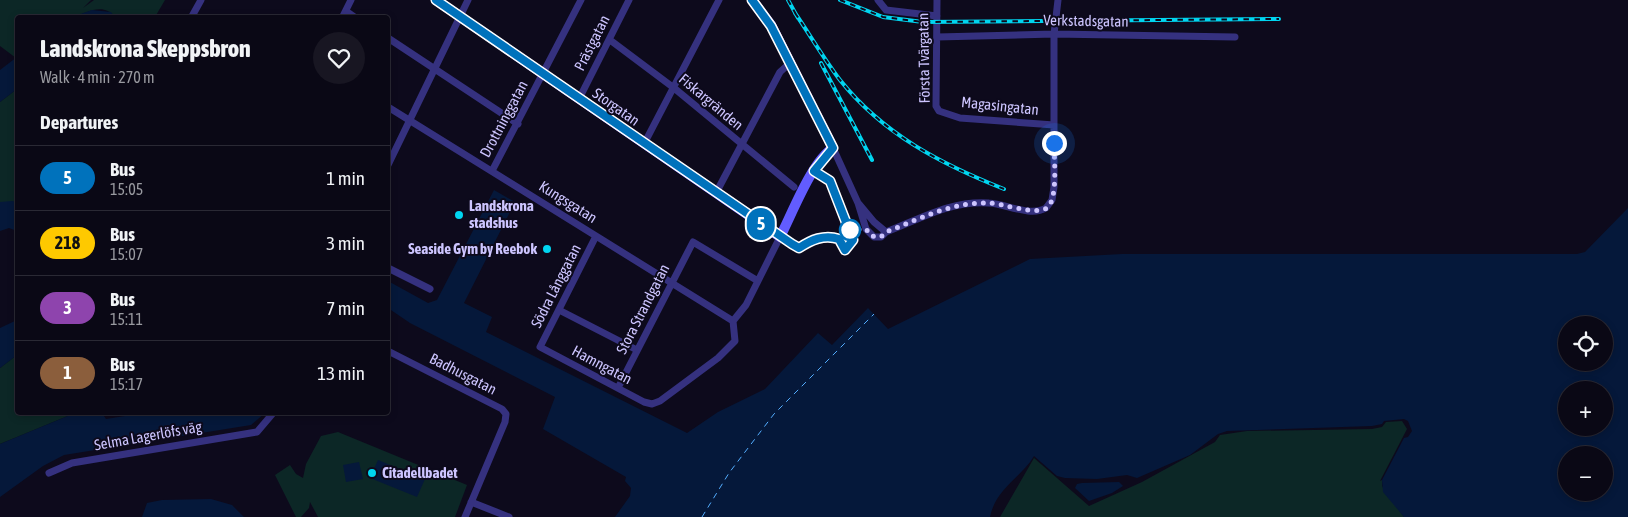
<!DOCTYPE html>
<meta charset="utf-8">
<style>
body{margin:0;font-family:"Asap Condensed",sans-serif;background:#181622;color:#f1f3f6;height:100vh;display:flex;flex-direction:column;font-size:19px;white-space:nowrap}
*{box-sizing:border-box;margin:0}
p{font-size:16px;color:#999aa0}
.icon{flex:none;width:28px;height:28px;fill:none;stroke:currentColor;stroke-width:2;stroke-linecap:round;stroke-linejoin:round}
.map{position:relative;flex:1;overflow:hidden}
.side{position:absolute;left:15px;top:15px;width:375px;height:400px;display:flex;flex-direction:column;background:#0a0815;border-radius:5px;box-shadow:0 2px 8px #0003,0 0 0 1px #2a2934}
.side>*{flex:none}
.badge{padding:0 10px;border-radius:16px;font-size:18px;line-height:32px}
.tools{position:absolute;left:1558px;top:316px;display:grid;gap:10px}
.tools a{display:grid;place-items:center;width:55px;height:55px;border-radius:50%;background:#0a0815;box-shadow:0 2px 8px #0003,0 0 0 1px #2a2934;font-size:25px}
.you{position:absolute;width:25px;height:25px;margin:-12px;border:4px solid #fff;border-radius:50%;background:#1a73e8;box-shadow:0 0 0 8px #1a73e833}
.map>.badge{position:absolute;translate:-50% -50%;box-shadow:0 0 0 2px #fff}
h2{padding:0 25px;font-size:19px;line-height:45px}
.round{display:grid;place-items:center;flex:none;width:52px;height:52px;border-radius:26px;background:#181622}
.summary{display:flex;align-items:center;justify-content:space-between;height:85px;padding:0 25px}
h1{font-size:24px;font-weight:800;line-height:38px}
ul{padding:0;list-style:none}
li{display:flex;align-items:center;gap:15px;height:65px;padding:0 25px;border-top:1px solid #2a2934}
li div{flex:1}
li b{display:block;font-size:19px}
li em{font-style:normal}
li .badge{min-width:55px;font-weight:700;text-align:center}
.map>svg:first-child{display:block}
.green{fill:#0c2726}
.water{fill:#05183a;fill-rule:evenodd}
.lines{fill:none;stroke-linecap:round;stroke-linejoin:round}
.ferry{stroke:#53adff;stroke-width:1;stroke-dasharray:6 5;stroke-linecap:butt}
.street{stroke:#35317f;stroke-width:7}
.secondary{stroke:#625cff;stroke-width:10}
.rail-casing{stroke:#00d5f0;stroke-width:4}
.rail{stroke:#0d0a1c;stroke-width:2;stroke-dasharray:5.5;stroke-linecap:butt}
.line-casing{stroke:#fff;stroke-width:11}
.line{stroke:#0072bc;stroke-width:8}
.walk{stroke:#cdc5ff;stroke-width:5;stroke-dasharray:0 9}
.poi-dot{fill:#00d5f0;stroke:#0d0a1c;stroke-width:2}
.stop-dot{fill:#fff;stroke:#0072bc;stroke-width:2.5}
.labels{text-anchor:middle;stroke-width:4;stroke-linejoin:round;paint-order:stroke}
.street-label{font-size:15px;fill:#cdc5ff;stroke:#0d0a1c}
.poi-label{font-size:15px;font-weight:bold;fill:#cdc5ff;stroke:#0d0a1c;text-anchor:start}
</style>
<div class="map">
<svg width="1628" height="517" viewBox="0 0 1628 517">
<rect width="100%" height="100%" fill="#0d0a1c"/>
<path class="green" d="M 0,0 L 91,0 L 83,8 L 94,0 L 165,0 L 155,17 L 115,17 C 103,2 87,13 73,17 C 61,21 31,17 18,18 L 16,58 L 0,46 Z
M 17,89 L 17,202 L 0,202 L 0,102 Z
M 17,355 L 18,412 L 75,413 L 0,444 L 0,368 Z
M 1402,421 L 1407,429 L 1380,481 L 1382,480 L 1382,486 L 1404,517 L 1000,517 L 1034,458 L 1089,506 L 1142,482 L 1215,442 L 1220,435 L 1247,431 L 1372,429 L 1382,427 L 1386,422 Z
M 338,432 L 467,485 L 455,517 L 318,517 L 310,502 L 309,508 L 301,517 L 296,517 L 275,475 L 290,465 L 296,474 L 303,478 L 306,464 L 321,436 Z"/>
<path class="water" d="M 92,10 L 111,12 L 115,17 L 72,17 Z
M 17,57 L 17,89 L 0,102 L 0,70 Z
M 494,190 L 515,202 L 464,303 L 492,317 L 486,332 L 687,433 L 718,412 L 765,389 L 818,333 L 832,345 L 868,308 L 888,329 L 1030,259 L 1122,254 L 1577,254 L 1585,252 L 1628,208 L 1628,517 L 1404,517 L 1383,492 L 1382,480 L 1404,438 L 1408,437 L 1412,431 L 1408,421 L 1404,419 L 1384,421 L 1382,424 L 1372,426 L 1227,431 L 1218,434 L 1190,455 L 1137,478 L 1127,475 L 1097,479 L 1065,478 L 1057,476 L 1034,456 C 1021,478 996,488 990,517 L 615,517 L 630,496 L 631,488 L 625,481 L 626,477 L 543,429 L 555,397 L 410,323 L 388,308 L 388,281 L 428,303 L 437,300 ZM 1566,325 L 1604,325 L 1604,362 L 1566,362 ZM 1566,390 L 1604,390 L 1604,428 L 1566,428 ZM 1566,455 L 1604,455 L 1604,492 L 1566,492 Z
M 12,201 L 17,202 L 17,231 L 9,228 L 0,231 L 0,202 Z
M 17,320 L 17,355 L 0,368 L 0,328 Z
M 144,413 L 265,413 L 251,425 L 64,455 L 43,466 L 0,497 L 0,444 L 75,413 L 102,413 L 106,419 Z
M 378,460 L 425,479 L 417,497 L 370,478 Z
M 359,462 L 363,479 L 346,482 L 343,465 Z
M 1119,482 L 1123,486 L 1112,493 L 1089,501 L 1075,488 L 1077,484 L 1082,483 Z
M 211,499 L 232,505 L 244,517 L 142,517 L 147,503 L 162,500 Z"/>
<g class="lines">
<path class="ferry" d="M 702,517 L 729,473 L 774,414 L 874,314"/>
<path class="street" d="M 878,0 L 886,10 L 937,16
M 937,0 L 936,106 L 939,111 L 960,118 L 1054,125
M 346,11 L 356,18
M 191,18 L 201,0
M 342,18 L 351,0
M 937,37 L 1054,34 L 1235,37
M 388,38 L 518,124
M 610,40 L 674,88 L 794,187
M 579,99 L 629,0
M 388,107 L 733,321
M 644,144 L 719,0
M 833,148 L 858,203 L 866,229 L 874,237 L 881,237 L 886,232 C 920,219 952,200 989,203 C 1006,204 1030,217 1046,208 L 1052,200 L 1054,187 L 1054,34 L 1058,0
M 388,165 L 468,0
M 492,171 L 581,0
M 716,193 L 780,72 L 790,63
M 859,204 L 874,222 L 886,232
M 596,236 L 540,347 L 644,402 L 652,404 L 660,401 L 718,358 L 735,341 L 733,321 L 746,305 L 780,237
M 388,268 L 430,289
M 559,310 L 637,350
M 388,351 L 502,409 L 506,414 L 505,422 L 465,517
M 618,388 L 693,242 L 758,281
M 49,473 L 72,463 L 257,432 L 274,412
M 471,502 L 509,517"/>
<path class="secondary" d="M 436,0 L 780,237 C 792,214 812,161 833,148 L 771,25 L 752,0"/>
<g class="rail-casing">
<path id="rail" d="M 788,0 L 798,18
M 840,0 L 883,17 L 923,22 L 1279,19
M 795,13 C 810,35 824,59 840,80 C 883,134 941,164 1004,189
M 821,63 L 872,160"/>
</g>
<use href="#rail" class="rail"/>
</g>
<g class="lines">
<g class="line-casing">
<path id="line" d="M 436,0 L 792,244 L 799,248 C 811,240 824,234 839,239 L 845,250 L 853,240 L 830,181 L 814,171 L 833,148 L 771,26 L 752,0"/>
</g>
<use href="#line" class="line"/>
<path class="walk" d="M 850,230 L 866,229 L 871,236 L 881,237 L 886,232 C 920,219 951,202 988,203 C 1003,203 1037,217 1048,207 C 1058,197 1054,157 1054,143"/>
</g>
<g class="poi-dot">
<circle cx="459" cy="215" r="5"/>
<circle cx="547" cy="249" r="5"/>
<circle cx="372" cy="473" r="5"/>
</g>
<circle class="stop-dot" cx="850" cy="230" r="10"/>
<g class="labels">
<g class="street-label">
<text transform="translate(1086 21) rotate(1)" y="5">Verkstadsgatan</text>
<text transform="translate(592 43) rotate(-63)" y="5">Prästgatan</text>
<text transform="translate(924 58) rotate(-91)" y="5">Första Tvärgatan</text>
<text transform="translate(711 102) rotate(40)" y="5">Fiskargränden</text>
<text transform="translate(1000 106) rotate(6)" y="5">Magasingatan</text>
<text transform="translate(616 107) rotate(35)" y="5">Storgatan</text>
<text transform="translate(504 119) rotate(-62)" y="5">Drottninggatan</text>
<text transform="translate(568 202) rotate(32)" y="5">Kungsgatan</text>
<text transform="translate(556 286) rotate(-63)" y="5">Södra Långgatan</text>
<text transform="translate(643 309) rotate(-63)" y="5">Stora Strandgatan</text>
<text transform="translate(602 365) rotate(28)" y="5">Hamngatan</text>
<text transform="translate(463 374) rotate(27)" y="5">Badhusgatan</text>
<text transform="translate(148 436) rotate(-10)" y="5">Selma Lagerlöfs väg</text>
</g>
<g class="poi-label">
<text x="469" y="211">Landskrona<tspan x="469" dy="17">stadshus</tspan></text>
<text x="537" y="254" text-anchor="end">Seaside Gym by Reebok</text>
<text x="382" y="478">Citadellbadet</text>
</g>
</g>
</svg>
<div class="tools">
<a><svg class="icon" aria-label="locate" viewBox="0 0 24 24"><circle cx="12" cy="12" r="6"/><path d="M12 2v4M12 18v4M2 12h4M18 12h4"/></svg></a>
<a>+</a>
<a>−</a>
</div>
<div class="you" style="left:1054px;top:143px"></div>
<b class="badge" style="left:761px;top:224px;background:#0072bc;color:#fff">5</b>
<section class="side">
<div class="summary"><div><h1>Landskrona Skeppsbron</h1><p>Walk · 4 min · 270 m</p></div><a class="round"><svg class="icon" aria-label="heart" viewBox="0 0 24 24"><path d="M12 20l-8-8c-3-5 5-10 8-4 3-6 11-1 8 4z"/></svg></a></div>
<h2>Departures</h2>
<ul>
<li><span class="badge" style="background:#0072bc;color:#fff">5</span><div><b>Bus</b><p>15:05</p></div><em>1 min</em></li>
<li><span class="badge" style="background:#fec900;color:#111">218</span><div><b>Bus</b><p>15:07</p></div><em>3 min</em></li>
<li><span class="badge" style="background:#8e44ad;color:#fff">3</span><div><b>Bus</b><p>15:11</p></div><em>7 min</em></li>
<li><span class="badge" style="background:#8b5e3c;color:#fff">1</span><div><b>Bus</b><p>15:17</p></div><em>13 min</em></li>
</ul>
</section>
</div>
